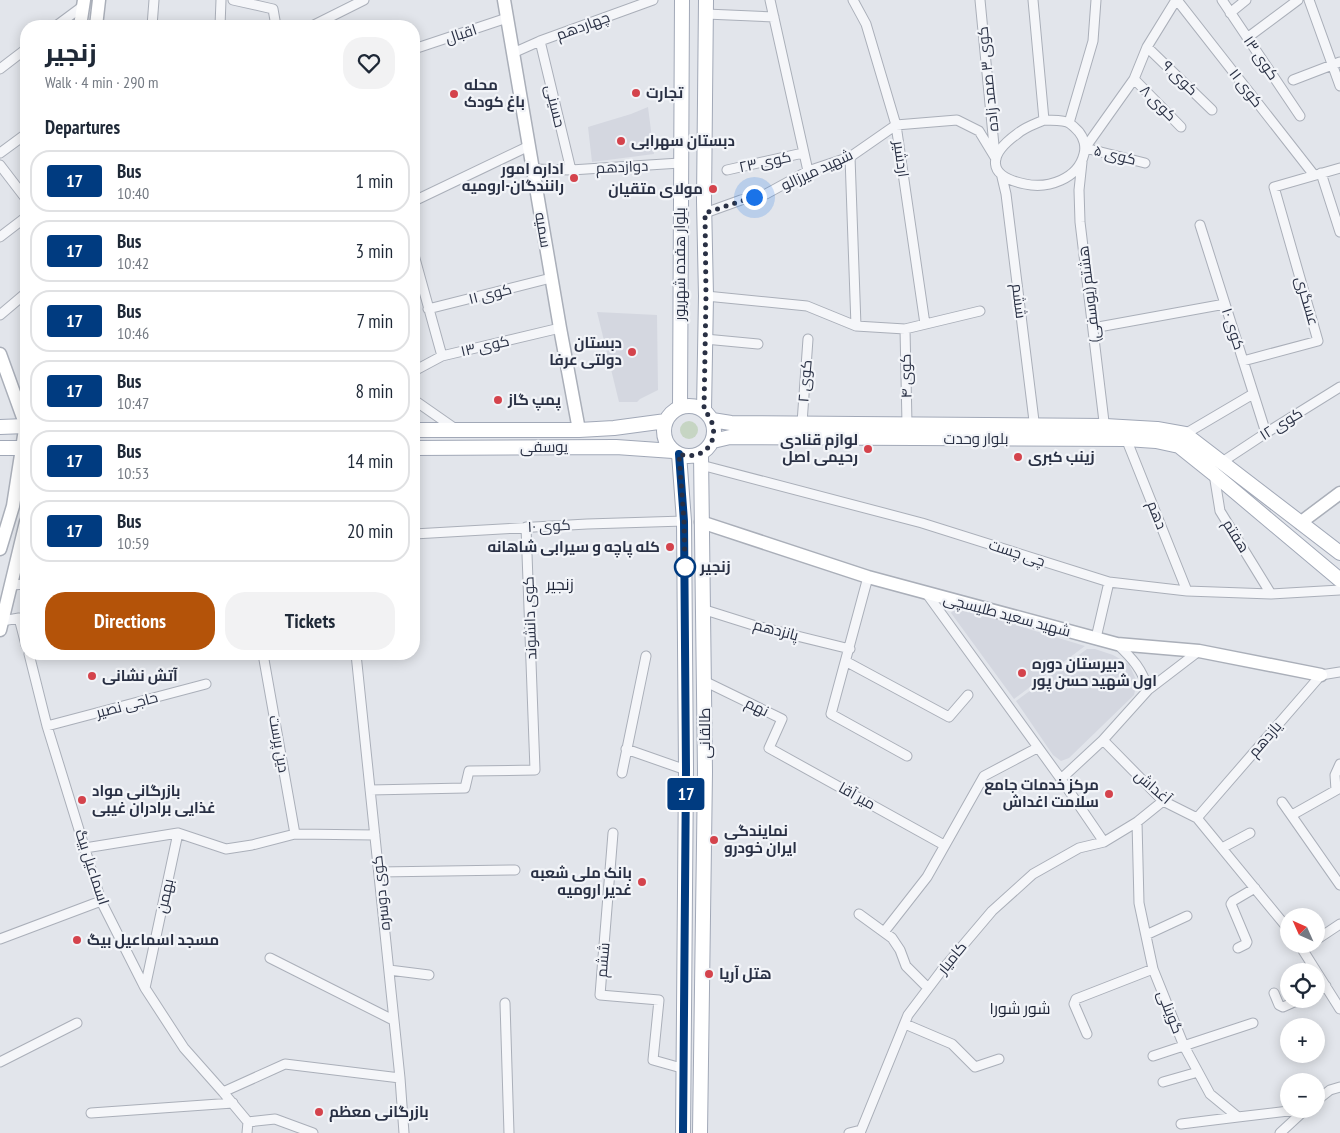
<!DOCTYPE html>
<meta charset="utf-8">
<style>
body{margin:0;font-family:"PT Sans Narrow",Cairo,sans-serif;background:#f2f2f3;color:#1f2937;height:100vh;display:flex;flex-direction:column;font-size:19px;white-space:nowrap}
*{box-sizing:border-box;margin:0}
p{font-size:16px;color:#747a83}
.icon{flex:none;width:28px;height:28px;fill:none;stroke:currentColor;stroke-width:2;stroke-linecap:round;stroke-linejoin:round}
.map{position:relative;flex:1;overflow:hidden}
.details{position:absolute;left:20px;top:20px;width:400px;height:640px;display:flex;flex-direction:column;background:#fff;border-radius:20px;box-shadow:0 2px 12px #0003}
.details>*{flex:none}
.badge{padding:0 10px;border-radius:4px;font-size:18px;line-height:32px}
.needle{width:32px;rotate:315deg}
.tools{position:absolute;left:1280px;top:908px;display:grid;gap:10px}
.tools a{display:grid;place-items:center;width:45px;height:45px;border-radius:50%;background:#fff;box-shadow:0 2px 12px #0003;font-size:25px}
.you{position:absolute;width:25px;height:25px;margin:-12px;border:4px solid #fff;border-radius:50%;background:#1a73e8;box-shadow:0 0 0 8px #1a73e833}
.map>.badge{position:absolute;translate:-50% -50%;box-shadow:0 0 0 2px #fff}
h2{padding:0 25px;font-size:19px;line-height:45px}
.round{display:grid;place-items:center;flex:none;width:52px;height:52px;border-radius:20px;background:#f2f2f3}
.overview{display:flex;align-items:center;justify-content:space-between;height:85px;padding:0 25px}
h1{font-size:24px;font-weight:800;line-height:38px}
.action{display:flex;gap:10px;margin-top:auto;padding:10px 25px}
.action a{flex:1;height:58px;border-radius:20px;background:#b45309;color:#fff;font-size:20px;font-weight:800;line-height:58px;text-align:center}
.action a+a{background:#f2f2f3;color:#1f2937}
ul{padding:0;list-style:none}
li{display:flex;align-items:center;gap:15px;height:62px;margin:0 10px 8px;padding:0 15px;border:2px solid #e0e1e3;border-radius:20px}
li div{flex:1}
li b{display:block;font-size:19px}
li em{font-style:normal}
li .badge{min-width:55px;font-weight:700;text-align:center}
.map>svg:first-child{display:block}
.built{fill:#d4d7e0}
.green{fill:#c6d5c3}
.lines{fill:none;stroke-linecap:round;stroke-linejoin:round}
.street-casing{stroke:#aaafb9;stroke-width:11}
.secondary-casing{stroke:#aaafb9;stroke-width:15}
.primary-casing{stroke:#a1a8b7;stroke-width:16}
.street{stroke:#f5f6f9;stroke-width:9}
.secondary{stroke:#fff;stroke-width:12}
.primary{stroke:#fff;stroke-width:14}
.line-casing{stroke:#fff;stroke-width:11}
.line{stroke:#003b80;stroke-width:8}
.walk{stroke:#293044;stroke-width:5;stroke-dasharray:0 9}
.poi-dot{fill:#d4434c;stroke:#f2f4f8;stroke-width:2}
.stop-dot{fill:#fff;stroke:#003b80;stroke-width:2.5}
.labels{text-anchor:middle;stroke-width:4.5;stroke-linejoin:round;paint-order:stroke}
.street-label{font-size:15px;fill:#293044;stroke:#f2f4f8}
.poi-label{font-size:15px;font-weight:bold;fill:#293044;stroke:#f2f4f8;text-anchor:start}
.stop-label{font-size:15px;font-weight:bold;fill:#293044;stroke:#f2f4f8;text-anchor:start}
.neighbourhood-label{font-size:16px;fill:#1b2235;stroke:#f2f4f8}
</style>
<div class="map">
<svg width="1340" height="1133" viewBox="0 0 1340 1133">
<rect width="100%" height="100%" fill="#e2e5eb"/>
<path class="built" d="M 648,107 L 654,154 L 592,162 L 588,127 L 631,114 Z
M 597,312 L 657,315 L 658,390 L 640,399 L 637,402 L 619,402 Z
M 955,607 L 1085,646 L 1014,699 L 951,613 Z
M 1087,649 L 1095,649 L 1113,655 L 1129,664 L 1137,682 L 1134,695 L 1069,758 L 1061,761 L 1053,755 L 1016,701 Z"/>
<path class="green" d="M680 430a9 9 0 1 1 18 0a9 9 0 1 1-18 0Z"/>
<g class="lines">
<g class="street-casing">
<path id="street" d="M 233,0 L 273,9
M 770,0 L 808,171
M 853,0 L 866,24 L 896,125 L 925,324
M 980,0 L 995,156
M 1033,0 L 1044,120
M 1177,0 L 1314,175
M 1222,0 L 1300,116
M 1309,0 L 1340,86
M 273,9 L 276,26
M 1230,13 L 1246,0
M 706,14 L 774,17
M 56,26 L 83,6
M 152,26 L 154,0
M 220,26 L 221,0
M 312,26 L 364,0
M 1247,38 L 1298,0
M 540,41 L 571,170
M 1147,47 L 1212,110
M 414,49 L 507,18
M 513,53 L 540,41 L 653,0
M 0,69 L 26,49
M 1134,79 L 1181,127
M 1293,80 L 1340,62
M 1044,120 C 1052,120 1060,120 1067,122 C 1072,124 1075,128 1079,132 C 1084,138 1086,147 1084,154 C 1078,179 1048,189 1025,184 C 986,176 988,155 1017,134 C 1025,127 1035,124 1044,120 Z
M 1069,123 L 1093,41 L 1096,0
M 0,153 L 26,134
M 850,157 L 856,326
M 1082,162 L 1079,190 L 1080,222 L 1105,430
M 1145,163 L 1085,148 L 1134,79 L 1147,47 L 1176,0
M 0,165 L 26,199
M 533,169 L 571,170 L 680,163
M 727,170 L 803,153
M 1321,173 L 1340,232
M 1002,177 L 1006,194 L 1035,429
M 414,201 L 529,146
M 705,213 L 741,200 L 766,194 L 808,171 L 850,157 L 896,125 L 957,120 L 979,131 L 996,159
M 1200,225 L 1266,433
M 0,237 L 26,217
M 414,255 L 442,356
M 706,296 L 807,306 L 856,326 L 905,329 L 980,311
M 428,309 L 551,278
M 0,315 L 26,293
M 1093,328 L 1225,304
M 905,329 L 907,424
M 705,339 L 758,344
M 1243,361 L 1318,341 L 1274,187 L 1340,168
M 414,371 L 442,356 L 560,328
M 414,400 L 457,430
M 802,423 L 808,339
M 1185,434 L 1253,394
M 1125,436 L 1187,591
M 1222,462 L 1266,433 L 1340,387
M 701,465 L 922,523 L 1109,582 L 1187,591 L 1271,594 L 1340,590
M 1214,474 L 1220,511 L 1271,594
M 414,534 L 587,524 L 684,521
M 868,577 L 831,714 L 907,756
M 12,585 L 26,584
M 927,594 L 1061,779 L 1104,842
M 702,609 L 756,626 L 850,649
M 2,621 L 19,618 L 26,645
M 1096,638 L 1109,582
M 1117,644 C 1132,658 1143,670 1148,690
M 1199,651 L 1148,690 L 1103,740 L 1163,801 L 1197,818 L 1289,930
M 29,654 L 47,726 L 101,901 L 145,988 L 184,1048 L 223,1092 L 248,1122 L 247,1133
M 263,654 L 295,834
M 356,654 L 400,1078 L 404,1133
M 847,662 L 949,717 L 968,695
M 704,681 L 782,719 L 769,748 L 944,845
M 47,726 L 206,684
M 626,749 L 686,770
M 622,773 L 646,656
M 1061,779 L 1103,740
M 370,790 L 465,788 L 469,771 L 535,770 L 526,527
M 1336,790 L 1335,775 L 1340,764
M 1282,802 L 1340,885
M 1292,815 L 1340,788
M 1197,818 L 1321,675 L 1340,672
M 1137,822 L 1139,903 L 1153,969 L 1184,1046 L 1210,1094 L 1238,1117 L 1305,1109
M 613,833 L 600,995 L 659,1000 L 653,1060 L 685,1069
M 85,848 L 178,833 L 226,849 L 252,845 L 295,834 L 375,835
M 1222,848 L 1250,833
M 379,872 L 515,870
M 859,914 L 892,938 L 900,950 L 906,966 L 928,988
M 884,932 L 927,877 L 984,776 L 1037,748
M 1146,935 L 1187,916
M 0,939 L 101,901
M 1316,940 L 1340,924
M 1299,944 L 1340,1009
M 1238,948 L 1246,944 L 1247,942 L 1231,904 L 1233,901 L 1255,888
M 270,958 L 393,1020
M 389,970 L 429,975
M 145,988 L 178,833
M 1316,991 L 1326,986
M 1274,993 L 1279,1005 L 1283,1007 L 1301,999
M 505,1003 L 509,1133
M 905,1024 L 952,1044 L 975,1067 L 999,1059
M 1087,1034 L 1074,1004 L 1076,999 L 1153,969
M 1153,1056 L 1253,1023
M 0,1062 L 77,1023
M 1163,1082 L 1198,1072
M 223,1092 L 285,1064 L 400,1078
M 1316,1101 L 1330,1090 L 1340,1087
M 91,1113 L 233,1103
M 248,1122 L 275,1119 L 313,1133
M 1181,1124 L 1238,1117
M 849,1133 L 861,1130
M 860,1133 L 908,1015 L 942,970 L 992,911 L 1033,874 L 1079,848 L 1104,842 L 1137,822 L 1163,801
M 1280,1133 L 1306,1109"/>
</g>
<g class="secondary-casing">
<path id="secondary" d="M 504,0 L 560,328 L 579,430
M 80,26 L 84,0
M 96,26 L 99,0
M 0,354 L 26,426
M 701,522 L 868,577 L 1117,644 L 1199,651 L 1321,675
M 1300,523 L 1340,493
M 0,549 L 13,506 L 26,423
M 0,630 L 26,522"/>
</g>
<g class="primary-casing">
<path id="primary" d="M664 431a25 25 0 1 1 50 0a25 25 0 1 1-50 0Z
M 680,407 L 682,0
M 704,410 L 706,296 L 704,201 L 706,0
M 712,420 L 731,423 L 1105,426 L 1157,429 L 1185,434 L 1340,553
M 0,427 L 26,426
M 414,430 L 579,430 L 614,428 L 666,421
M 713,441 L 730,437 L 1126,439 L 1156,441 L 1179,446 L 1214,474 L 1340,580
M 0,448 L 26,448
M 414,448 L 616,447 L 673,451
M 679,454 L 684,521 L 686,770 L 683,1133
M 700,1133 L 705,772 L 701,454"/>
</g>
<use href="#street" class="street"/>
<use href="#secondary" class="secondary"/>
<use href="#primary" class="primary"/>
</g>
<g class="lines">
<g class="line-casing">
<path id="line" d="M 679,454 L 684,521 L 686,770 L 683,1133"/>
</g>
<use href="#line" class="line"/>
<path class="walk" d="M 685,567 L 684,521 L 679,454 C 709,463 725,432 704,410 L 706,296 L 705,213 L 754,197"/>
</g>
<g class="poi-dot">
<circle cx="636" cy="93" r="5"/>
<circle cx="454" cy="94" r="5"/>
<circle cx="621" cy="141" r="5"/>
<circle cx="574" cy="178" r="5"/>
<circle cx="713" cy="189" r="5"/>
<circle cx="632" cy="352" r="5"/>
<circle cx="498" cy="400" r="5"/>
<circle cx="868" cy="449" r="5"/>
<circle cx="1018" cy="457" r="5"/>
<circle cx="670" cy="547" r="5"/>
<circle cx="1022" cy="673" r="5"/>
<circle cx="92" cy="676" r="5"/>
<circle cx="1109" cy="794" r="5"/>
<circle cx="82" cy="800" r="5"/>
<circle cx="714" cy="840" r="5"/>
<circle cx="642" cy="882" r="5"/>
<circle cx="77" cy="940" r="5"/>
<circle cx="709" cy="974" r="5"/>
<circle cx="319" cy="1112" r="5"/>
</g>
<circle class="stop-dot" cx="685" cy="567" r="10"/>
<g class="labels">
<g class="street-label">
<text transform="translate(583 26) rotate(-20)" y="5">چهاردهم</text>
<text transform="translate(461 34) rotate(-18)" y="5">اقبال</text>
<text transform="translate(1261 58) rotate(56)" y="5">کوی ۱۳</text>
<text transform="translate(1180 78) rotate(44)" y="5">کوی ۹</text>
<text transform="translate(988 79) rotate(-96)" y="5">کوی ۳ صمد زاده</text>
<text transform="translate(1246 88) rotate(52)" y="5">کوی ۱۱</text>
<text transform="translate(1158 103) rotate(45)" y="5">کوی ۸</text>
<text transform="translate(555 106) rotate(76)" y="5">حسینی</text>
<text transform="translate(1115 155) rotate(14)" y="5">کوی ۵</text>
<text transform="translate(901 159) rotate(82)" y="5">اردشیر</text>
<text transform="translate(765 162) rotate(-12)" y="5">کوی ۲۳</text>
<text transform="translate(622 167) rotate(-3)" y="5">دوازدهم</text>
<text transform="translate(817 170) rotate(-25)" y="5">شهید میرزالو</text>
<text transform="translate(543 230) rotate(80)" y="5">سمیه</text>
<text transform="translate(680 264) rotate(-90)" y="5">بلوار هفده شهریور</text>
<text transform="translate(490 294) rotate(-14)" y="5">کوی ۱۱</text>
<text transform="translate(1089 294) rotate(-97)" y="5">هشتم (یوسفی)</text>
<text transform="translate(1019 301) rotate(83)" y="5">ششم</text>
<text transform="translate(1307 301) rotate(74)" y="5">عسگری</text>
<text transform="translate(1233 329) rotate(72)" y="5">کوی ۱۰</text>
<text transform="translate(485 346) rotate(-13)" y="5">کوی ۱۳</text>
<text transform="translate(906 376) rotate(-91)" y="5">کوی ۴</text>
<text transform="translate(805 381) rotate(-85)" y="5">کوی ۲</text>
<text transform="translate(1281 424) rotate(-32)" y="5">کوی ۱۲</text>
<text x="976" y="444">بلوار وحدت</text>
<text x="544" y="452">یوسفی</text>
<text transform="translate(1157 515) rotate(68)" y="5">دهم</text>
<text transform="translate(549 526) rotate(-3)" y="5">کوی ۱۰</text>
<text transform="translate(1236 536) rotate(58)" y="5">هفتم</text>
<text transform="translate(1017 553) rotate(18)" y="5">چی چست</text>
<text transform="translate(1007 615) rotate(15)" y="5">شهید سعید طلیسچی</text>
<text transform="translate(530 618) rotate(-92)" y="5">کوی دانشوند</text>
<text transform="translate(776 630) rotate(15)" y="5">پانزدهم</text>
<text transform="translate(127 705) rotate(-15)" y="5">حاجی نصیر</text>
<text transform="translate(757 707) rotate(26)" y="5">نهم</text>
<text transform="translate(705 733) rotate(-90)" y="5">طالقانی</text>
<text transform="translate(1265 739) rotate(-49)" y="5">یازدهم</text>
<text transform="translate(279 744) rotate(80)" y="5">دین پرست</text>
<text transform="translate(1153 787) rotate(41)" y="5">آغداش</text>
<text transform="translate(857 796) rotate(29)" y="5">میر آقا</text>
<text transform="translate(92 867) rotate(72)" y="5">اسماعیل بیگ</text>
<text transform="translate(381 893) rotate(-96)" y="5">کوی دوسره</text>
<text transform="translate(165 896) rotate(-78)" y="5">بهمن</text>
<text transform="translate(952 958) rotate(-51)" y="5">کامیار</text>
<text transform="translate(603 960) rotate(-85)" y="5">ششم</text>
<text transform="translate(1170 1012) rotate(68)" y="5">گوینلی</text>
</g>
<g class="poi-label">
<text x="464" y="90">محله<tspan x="464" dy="17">باغ کودک</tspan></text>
<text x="646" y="98">تجارت</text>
<text x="631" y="146">دبستان سهرابی</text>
<text x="564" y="174" text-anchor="end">اداره امور<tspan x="564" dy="17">رانندگان-ارومیه</tspan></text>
<text x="703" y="194" text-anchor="end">مولای متقیان</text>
<text x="622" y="348" text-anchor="end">دبستان<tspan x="622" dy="17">دولتی عرفا</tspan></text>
<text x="508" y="405">پمپ گاز</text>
<text x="858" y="445" text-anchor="end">لوازم قنادی<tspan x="858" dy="17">رحیمی اصل</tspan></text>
<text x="1028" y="462">زینب کبری</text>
<text x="660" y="552" text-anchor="end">کله پاچه و سیرابی شاهانه</text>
<text x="1032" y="669">دبیرستان دوره<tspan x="1032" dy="17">اول شهید حسن پور</tspan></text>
<text x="102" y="681">آتش نشانی</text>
<text x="1099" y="790" text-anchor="end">مرکز خدمات جامع<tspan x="1099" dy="17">سلامت اغداش</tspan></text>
<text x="92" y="796">بازرگانی مواد<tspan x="92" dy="17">غذایی برادران غیبی</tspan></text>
<text x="724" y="836">نمایندگی<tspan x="724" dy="17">ایران خودرو</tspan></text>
<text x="632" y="878" text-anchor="end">بانک ملی شعبه<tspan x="632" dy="17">غدیر ارومیه</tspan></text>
<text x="87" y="945">مسجد اسماعیل بیگ</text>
<text x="719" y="979">هتل آریا</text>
<text x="329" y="1117">بازرگانی معظم</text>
</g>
<g class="stop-label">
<text x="700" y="572">زنجیر</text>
</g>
<g class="neighbourhood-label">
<text x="560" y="590">زنجیر</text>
<text x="1020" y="1014">شور شورا</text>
</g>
</g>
</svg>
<div class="tools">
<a><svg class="needle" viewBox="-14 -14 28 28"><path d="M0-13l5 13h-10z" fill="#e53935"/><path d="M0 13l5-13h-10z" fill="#747a83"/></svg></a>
<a><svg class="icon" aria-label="locate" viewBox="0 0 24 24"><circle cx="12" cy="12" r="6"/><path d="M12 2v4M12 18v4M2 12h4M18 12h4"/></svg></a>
<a>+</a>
<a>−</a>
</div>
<div class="you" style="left:754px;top:197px"></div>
<b class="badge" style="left:686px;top:794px;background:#003b80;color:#fff">17</b>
<section class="details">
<div class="overview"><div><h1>زنجیر</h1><p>Walk · 4 min · 290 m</p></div><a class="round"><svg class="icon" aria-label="heart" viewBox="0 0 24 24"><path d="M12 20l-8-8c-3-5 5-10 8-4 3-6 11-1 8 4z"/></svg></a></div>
<h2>Departures</h2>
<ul>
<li><span class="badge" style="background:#003b80;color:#fff">17</span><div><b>Bus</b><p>10:40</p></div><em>1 min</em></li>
<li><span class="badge" style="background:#003b80;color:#fff">17</span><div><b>Bus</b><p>10:42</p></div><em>3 min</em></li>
<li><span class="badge" style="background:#003b80;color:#fff">17</span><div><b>Bus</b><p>10:46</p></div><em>7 min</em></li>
<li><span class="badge" style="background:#003b80;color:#fff">17</span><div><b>Bus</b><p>10:47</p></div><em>8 min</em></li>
<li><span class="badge" style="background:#003b80;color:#fff">17</span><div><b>Bus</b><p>10:53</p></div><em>14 min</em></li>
<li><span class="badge" style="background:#003b80;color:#fff">17</span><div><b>Bus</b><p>10:59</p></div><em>20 min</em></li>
</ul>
<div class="action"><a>Directions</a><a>Tickets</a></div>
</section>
</div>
